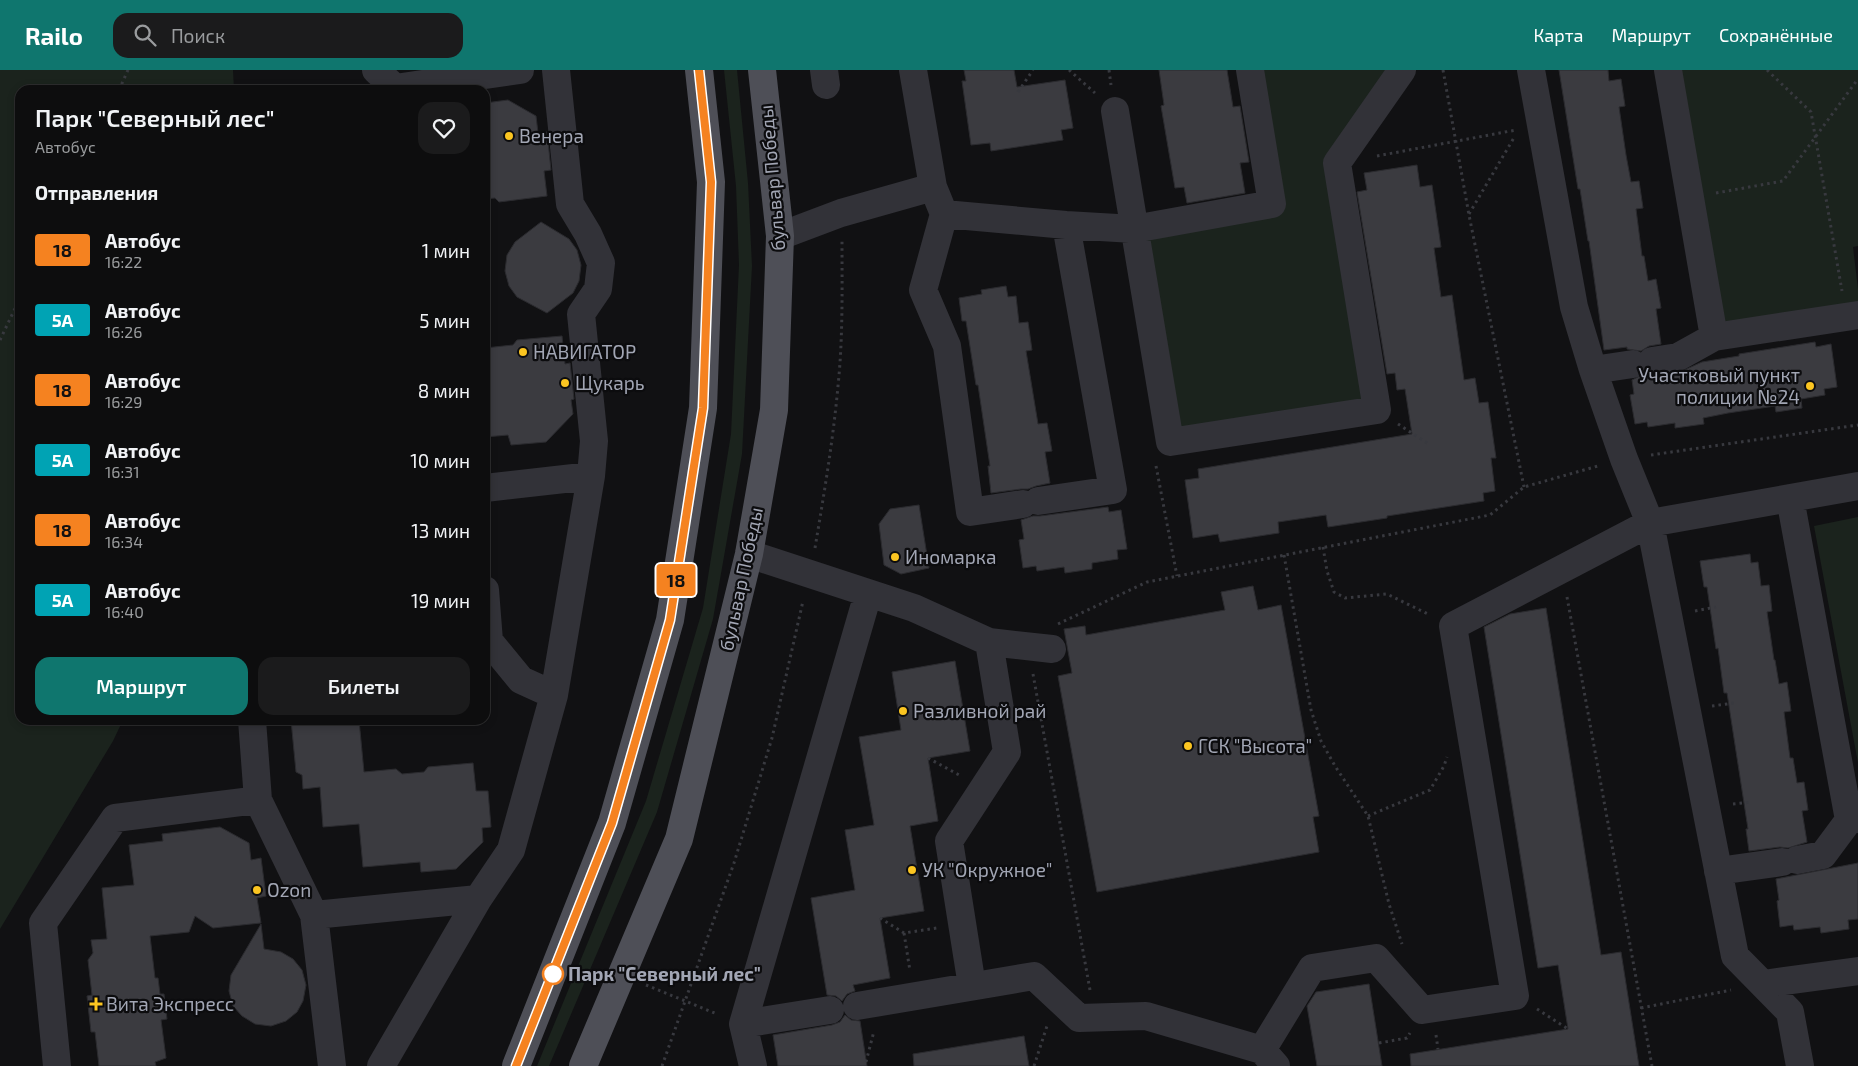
<!DOCTYPE html>
<html lang="ru">
<meta charset="utf-8">
<style>
body{margin:0;font-family:"Exo 2",sans-serif;background:#1b1b1c;color:#f1f3f6;height:100vh;display:flex;flex-direction:column;font-size:19px;white-space:nowrap}
*{box-sizing:border-box;margin:0}
p{font-size:16px;color:#9a9c9e}
.icon{flex:none;width:28px;height:28px;fill:none;stroke:currentColor;stroke-width:2;stroke-linecap:round;stroke-linejoin:round}
.map{position:relative;flex:1;overflow:hidden}
.drawer{position:absolute;left:15px;top:15px;width:475px;height:640px;display:flex;flex-direction:column;background:#0d0d0e;border-radius:15px;box-shadow:0 2px 8px #0003,0 0 0 1px #2d2d2e}
.drawer>*{flex:none}
.badge{padding:0 10px;border-radius:4px;font-size:18px;line-height:32px}
.map>.badge{position:absolute;translate:-50% -50%;box-shadow:0 0 0 2px #fff}
h2{padding:0 20px;font-size:19px;line-height:45px}
.round{display:grid;place-items:center;flex:none;width:52px;height:52px;border-radius:15px;background:#1b1b1c}
.overview{display:flex;align-items:center;justify-content:space-between;height:85px;padding:0 20px}
h1{font-size:24px;font-weight:600;line-height:38px}
.cta{display:flex;gap:10px;margin-top:auto;padding:10px 20px}
.cta a{flex:1;height:58px;border-radius:15px;background:#0f766e;color:#fff;font-size:20px;font-weight:600;line-height:58px;text-align:center}
.cta a+a{background:#1b1b1c;color:#f1f3f6}
ul{padding:0;list-style:none}
li{display:flex;align-items:center;gap:15px;height:70px;padding:0 20px}
li div{flex:1}
li b{display:block;font-size:19px}
li em{font-style:normal}
li .badge{min-width:55px;font-weight:700;text-align:center}
header{display:flex;align-items:center;gap:30px;box-sizing:border-box;height:70px;padding:0 25px;background:#0f766e;color:#fff}
header strong{font-size:24px}
nav{display:flex;gap:28px;margin-inline-start:auto;font-size:18px}
.search{width:350px;height:45px;background:#1b1b1c;display:flex;align-items:center;gap:12px;box-sizing:border-box;padding:0 18px;border-radius:15px;color:#9a9c9e;font-size:19px}
.map>svg:first-child{display:block}
.green{fill:#1b231d}
.building{fill:#3b3b40;stroke:#2b2b2f}
.lines{fill:none;stroke-linecap:round;stroke-linejoin:round}
.path{stroke:#38393f;stroke-width:3;stroke-dasharray:2.5 4;stroke-linecap:butt}
.minor{stroke:#323238;stroke-width:28}
.major{stroke:#4e4f57;stroke-width:28}
.line-casing{stroke:#fff;stroke-width:11}
.line{stroke:#f58220;stroke-width:8}
.poi-dot{fill:#fbc521;stroke:#0c0c0e;stroke-width:2}
.stop-dot{fill:#fff;stroke:#f58220;stroke-width:2.5}
.labels{text-anchor:middle;stroke-width:4.5;stroke-linejoin:round;paint-order:stroke}
.poi-label{font-size:19px;fill:#a2a6b4;stroke:#0c0c0e;text-anchor:start}
.street-label{font-size:19px;fill:#a2a6b4;stroke:#0c0c0e}
.stop-label{font-size:19px;font-weight:bold;fill:#a2a6b4;stroke:#0c0c0e;text-anchor:start}
</style>
<header>
<strong>Railo</strong>
<div class="search"><svg class="icon" aria-label="search" viewBox="0 0 24 24"><circle cx="10" cy="10" r="6"/><path d="M15 15l6 6"/></svg>Поиск</div>
<nav><a>Карта</a><a>Маршрут</a><a>Сохранённые</a></nav>
</header>
<div class="map">
<svg width="1858" height="996" viewBox="0 0 1858 996">
<rect width="100%" height="100%" fill="#111113"/>
<path class="green" d="M 0,0 L 233,0 L 234,20 L 20,20 L 20,650 L 123,650 L 113,671 L 0,859 Z
M 724,0 L 737,0 L 748,113 L 752,196 L 742,384 L 713,549 L 657,742 L 549,996 L 537,996 L 646,731 L 703,538 L 731,364 L 739,195 L 736,116 Z
M 1250,0 L 1402,0 L 1337,93 L 1377,340 L 1170,372 L 1134,159 L 1272,134 Z
M 1668,0 L 1858,0 L 1858,176 L 1853,177 L 1858,219 L 1858,245 L 1714,267 Z
M 1858,447 L 1858,693 L 1814,456 Z"/>
<path class="building" d="M 964,0 L 1014,0 L 1017,17 L 1065,10 L 1073,58 L 1061,60 L 1063,70 L 991,81 L 990,73 L 971,75 L 962,11 L 966,11 Z
M 1159,0 L 1227,0 L 1233,37 L 1240,36 L 1249,92 L 1240,93 L 1245,123 L 1187,133 L 1184,117 L 1175,118 L 1161,36 L 1164,35 Z
M 1559,0 L 1608,0 L 1609,11 L 1621,9 L 1625,36 L 1619,37 L 1626,85 L 1631,112 L 1639,111 L 1643,138 L 1636,139 L 1642,186 L 1644,186 L 1648,211 L 1656,209 L 1661,238 L 1656,239 L 1661,274 L 1649,276 L 1641,281 L 1627,279 L 1627,277 L 1604,280 L 1589,171 L 1588,171 L 1580,119 L 1578,119 Z
M 508,30 L 536,46 L 538,63 L 547,62 L 551,100 L 544,101 L 547,126 L 499,132 L 495,128 L 485,129 L 485,33 Z
M 1417,95 L 1420,117 L 1432,115 L 1441,177 L 1434,178 L 1441,227 L 1452,225 L 1464,310 L 1475,308 L 1479,333 L 1488,332 L 1496,388 L 1491,388 L 1495,421 L 1483,423 L 1484,431 L 1387,446 L 1387,448 L 1328,457 L 1326,445 L 1278,452 L 1279,463 L 1220,472 L 1218,464 L 1193,468 L 1185,410 L 1199,408 L 1198,399 L 1412,364 L 1405,319 L 1397,320 L 1395,303 L 1387,304 L 1357,122 L 1367,120 L 1364,103 Z
M 541,152 L 569,169 L 577,180 L 581,195 L 579,211 L 573,223 L 547,243 L 517,227 L 509,216 L 505,201 L 507,185 L 515,172 Z
M 1006,216 L 1008,227 L 1016,226 L 1019,253 L 1028,252 L 1032,280 L 1026,281 L 1038,354 L 1047,353 L 1052,381 L 1045,382 L 1050,413 L 1036,416 L 1028,419 L 1021,419 L 991,423 L 988,396 L 990,396 L 978,315 L 976,315 L 966,251 L 962,251 L 959,228 L 982,224 L 981,220 Z
M 562,266 L 565,294 L 570,293 L 574,329 L 571,330 L 573,344 L 546,372 L 511,375 L 508,365 L 485,367 L 485,278 L 513,275 L 517,270 Z
M 1815,272 L 1816,277 L 1831,274 L 1837,317 L 1824,319 L 1825,325 L 1801,329 L 1802,338 L 1776,342 L 1775,336 L 1728,343 L 1703,348 L 1704,354 L 1675,358 L 1675,353 L 1648,357 L 1647,352 L 1635,354 L 1630,325 L 1634,324 L 1632,310 L 1644,304 L 1654,306 L 1680,302 L 1702,292 L 1739,286 L 1739,284 Z
M 919,435 L 929,498 L 901,504 L 884,495 L 879,454 L 890,439 Z
M 1108,437 L 1109,442 L 1121,440 L 1127,479 L 1117,480 L 1118,489 L 1092,493 L 1092,499 L 1065,503 L 1064,497 L 1037,501 L 1036,496 L 1023,498 L 1019,470 L 1024,469 L 1021,450 L 1033,446 L 1040,446 Z
M 1750,484 L 1751,493 L 1758,492 L 1761,516 L 1769,515 L 1772,541 L 1767,542 L 1774,590 L 1775,590 L 1779,614 L 1787,612 L 1791,641 L 1784,642 L 1790,688 L 1793,688 L 1797,713 L 1804,712 L 1808,740 L 1802,741 L 1807,772 L 1788,778 L 1780,777 L 1749,781 L 1746,759 L 1748,759 L 1727,623 L 1724,623 L 1718,578 L 1716,579 L 1707,517 L 1704,517 L 1700,491 Z
M 1253,516 L 1258,540 L 1281,535 L 1319,746 L 1313,747 L 1319,782 L 1097,822 L 1058,606 L 1072,603 L 1064,559 L 1085,556 L 1086,565 L 1225,540 L 1221,522 Z
M 1546,538 L 1601,885 L 1621,882 L 1639,996 L 1411,996 L 1410,984 L 1568,959 L 1558,895 L 1538,898 L 1484,557 L 1510,544 Z
M 955,591 L 970,681 L 928,688 L 938,751 L 910,756 L 924,841 L 880,848 L 890,908 L 853,915 L 855,921 L 847,924 L 842,931 L 836,926 L 827,925 L 811,828 L 855,820 L 845,760 L 874,755 L 859,667 L 901,660 L 892,602 Z
M 291,650 L 359,650 L 364,702 L 396,699 L 402,704 L 424,702 L 428,697 L 473,693 L 476,721 L 488,721 L 491,757 L 482,758 L 483,772 L 456,799 L 421,802 L 420,792 L 363,797 L 359,754 L 323,757 L 320,717 L 303,719 L 302,705 L 296,702 Z
M 220,757 L 249,773 L 251,790 L 261,788 L 266,826 L 257,828 L 261,853 L 213,858 L 195,846 L 189,862 L 150,866 L 155,908 L 158,908 L 160,924 L 164,924 L 167,949 L 161,950 L 166,988 L 155,992 L 156,996 L 99,996 L 95,962 L 91,962 L 87,926 L 92,925 L 88,890 L 93,883 L 91,870 L 107,869 L 102,818 L 134,815 L 129,775 L 163,771 L 162,764 Z
M 1858,793 L 1858,849 L 1848,850 L 1849,859 L 1821,863 L 1820,857 L 1794,860 L 1793,855 L 1780,857 L 1777,831 L 1779,830 L 1776,809 Z
M 261,854 L 264,879 L 281,882 L 293,889 L 302,900 L 306,915 L 303,931 L 297,942 L 286,951 L 271,956 L 255,954 L 242,946 L 233,936 L 229,921 L 231,905 Z
M 1369,914 L 1382,996 L 1317,996 L 1307,936 L 1316,922 Z
M 845,945 L 851,950 L 860,951 L 867,996 L 778,996 L 773,965 L 832,955 L 840,952 Z
M 1024,966 L 1029,996 L 914,996 L 913,984 Z"/>
<g class="lines">
<path class="path" d="M 1069,0 L 1095,23
M 1109,0 L 1111,15
M 1443,0 L 1469,145 L 1524,417
M 1767,0 L 1811,42 L 1842,221
M 119,20 L 128,0
M 1018,22 L 1033,0
M 1377,86 L 1516,60
M 1716,123 L 1783,111 L 1858,9
M 1469,144 L 1515,66
M 0,270 L 20,228
M 1398,354 L 1427,373
M 1651,385 L 1858,355
M 1156,396 L 1177,506
M 1323,477 L 1327,501 L 1334,522 L 1345,528 L 1387,524 L 1430,545
M 815,478 C 824,424 833,371 838,316 C 843,268 842,220 842,171
M 1284,485 L 1311,640 L 1321,671 L 1335,696 L 1368,746 L 1389,834 L 1402,874
M 1567,527 L 1652,996
M 1695,541 L 1716,537
M 1058,554 L 1147,512 L 1490,445 L 1524,417 L 1598,396
M 1033,604 L 1090,920
M 1712,636 L 1734,633
M 928,688 L 961,706
M 1733,734 L 1752,732
M 1368,746 L 1430,720 L 1444,696 L 1447,687
M 880,848 L 904,863 L 937,858
M 904,863 L 910,901
M 646,915 L 717,944
M 1641,938 L 1731,920
M 1537,939 L 1568,959
M 1436,965 L 1438,979
M 1379,973 L 1407,968 L 1410,963
M 866,992 L 874,961
M 662,996 L 734,793 L 772,668 L 803,531
M 1034,996 L 1047,956"/>
<path class="minor" d="M 376,0 L 395,18 L 520,0
M 824,0 L 826,15
M 913,0 L 933,117 L 944,144 L 923,220 L 947,276 L 970,442 L 1023,434
M 1531,0 L 1574,237 L 1593,300 L 1624,389 L 1650,453 L 1735,886 L 1790,942 L 1800,996
M 1668,0 L 1714,267
M 1115,41 L 1170,372 L 1377,340 L 1337,93 L 1402,0
M 944,144 L 1066,155 L 1134,159 L 1272,134 L 1250,0
M 780,166 L 841,143 L 933,117
M 1652,291 L 1678,287 L 1714,267 L 1858,245
M 1593,300 L 1633,294
M 485,418 L 591,406
M 1790,428 L 1849,750 L 1858,749
M 1038,431 L 1113,420 L 1066,155
M 749,484 L 914,538 L 989,572 L 1007,682 L 949,771 L 972,916
M 485,520 L 489,571 L 521,610 L 554,625
M 989,572 L 1052,579
M 252,650 L 258,730 L 314,845 L 478,829
M 1797,790 L 1823,785 L 1849,750
M 1718,801 L 1782,792
M 314,845 L 332,996
M 1763,914 L 1858,901
M 857,936 L 1034,906 L 1079,948 L 1146,946 L 1262,980 L 1276,996
M 743,954 L 868,524
M 1262,980 L 1312,898 L 1376,888 L 1422,940 L 1515,926 L 1453,556 L 1650,453 L 1858,416
M 57,996 L 43,853 L 115,748 L 258,730
M 381,996 L 478,829 L 511,780 L 554,625 L 591,406 L 594,371 L 581,244 L 598,219 L 601,193 L 588,164 L 570,134 L 556,0
M 753,996 L 743,954 L 830,940"/>
<path class="major" d="M 516,996 L 612,753 L 670,550 L 703,338 L 711,112 L 699,0
M 583,996 L 679,769 L 749,484 L 774,340 L 780,166 L 762,0"/>
</g>
<g class="lines">
<g class="line-casing">
<path id="line" d="M 516,996 L 612,753 L 670,550 L 703,338 L 711,112 L 699,0"/>
</g>
<use href="#line" class="line"/>
</g>
<g class="poi-dot">
<circle cx="509" cy="66" r="5"/>
<circle cx="523" cy="282" r="5"/>
<circle cx="565" cy="313" r="5"/>
<circle cx="1810" cy="316" r="5"/>
<circle cx="895" cy="487" r="5"/>
<circle cx="903" cy="641" r="5"/>
<circle cx="1188" cy="676" r="5"/>
<circle cx="912" cy="800" r="5"/>
<circle cx="257" cy="820" r="5"/>
<path d="M93.5 926.5h5v5h5v5h-5v5h-5v-5h-5v-5h5z"/>
</g>
<circle class="stop-dot" cx="553" cy="904" r="10"/>
<g class="labels">
<g class="poi-label">
<text x="519" y="73">Венера</text>
<text x="533" y="289">НАВИГАТОР</text>
<text x="1800" y="312" text-anchor="end">Участковый пункт<tspan x="1800" dy="22">полиции №24</tspan></text>
<text x="575" y="320">Щукарь</text>
<text x="905" y="494">Иномарка</text>
<text x="913" y="648">Разливной рай</text>
<text x="1198" y="683">ГСК "Высота"</text>
<text x="922" y="807">УК "Окружное"</text>
<text x="267" y="827">Ozon</text>
<text x="106" y="941">Вита Экспресс</text>
</g>
<g class="street-label">
<text transform="translate(772 108) rotate(-95)" y="7">бульвар Победы</text>
<text transform="translate(741 509) rotate(-78)" y="7">бульвар Победы</text>
</g>
<g class="stop-label">
<text x="568" y="911">Парк "Северный лес"</text>
</g>
</g>
</svg>
<b class="badge" style="left:676px;top:510px;background:#f58220;color:#111">18</b>
<section class="drawer">
<div class="overview"><div><h1>Парк &quot;Северный лес&quot;</h1><p>Автобус</p></div><a class="round"><svg class="icon" aria-label="heart" viewBox="0 0 24 24"><path d="M12 20l-8-8c-3-5 5-10 8-4 3-6 11-1 8 4z"/></svg></a></div>
<h2>Отправления</h2>
<ul>
<li><span class="badge" style="background:#f58220;color:#111">18</span><div><b>Автобус</b><p>16:22</p></div><em>1 мин</em></li>
<li><span class="badge" style="background:#00a3b4;color:#fff">5А</span><div><b>Автобус</b><p>16:26</p></div><em>5 мин</em></li>
<li><span class="badge" style="background:#f58220;color:#111">18</span><div><b>Автобус</b><p>16:29</p></div><em>8 мин</em></li>
<li><span class="badge" style="background:#00a3b4;color:#fff">5А</span><div><b>Автобус</b><p>16:31</p></div><em>10 мин</em></li>
<li><span class="badge" style="background:#f58220;color:#111">18</span><div><b>Автобус</b><p>16:34</p></div><em>13 мин</em></li>
<li><span class="badge" style="background:#00a3b4;color:#fff">5А</span><div><b>Автобус</b><p>16:40</p></div><em>19 мин</em></li>
</ul>
<div class="cta"><a>Маршрут</a><a>Билеты</a></div>
</section>
</div>
